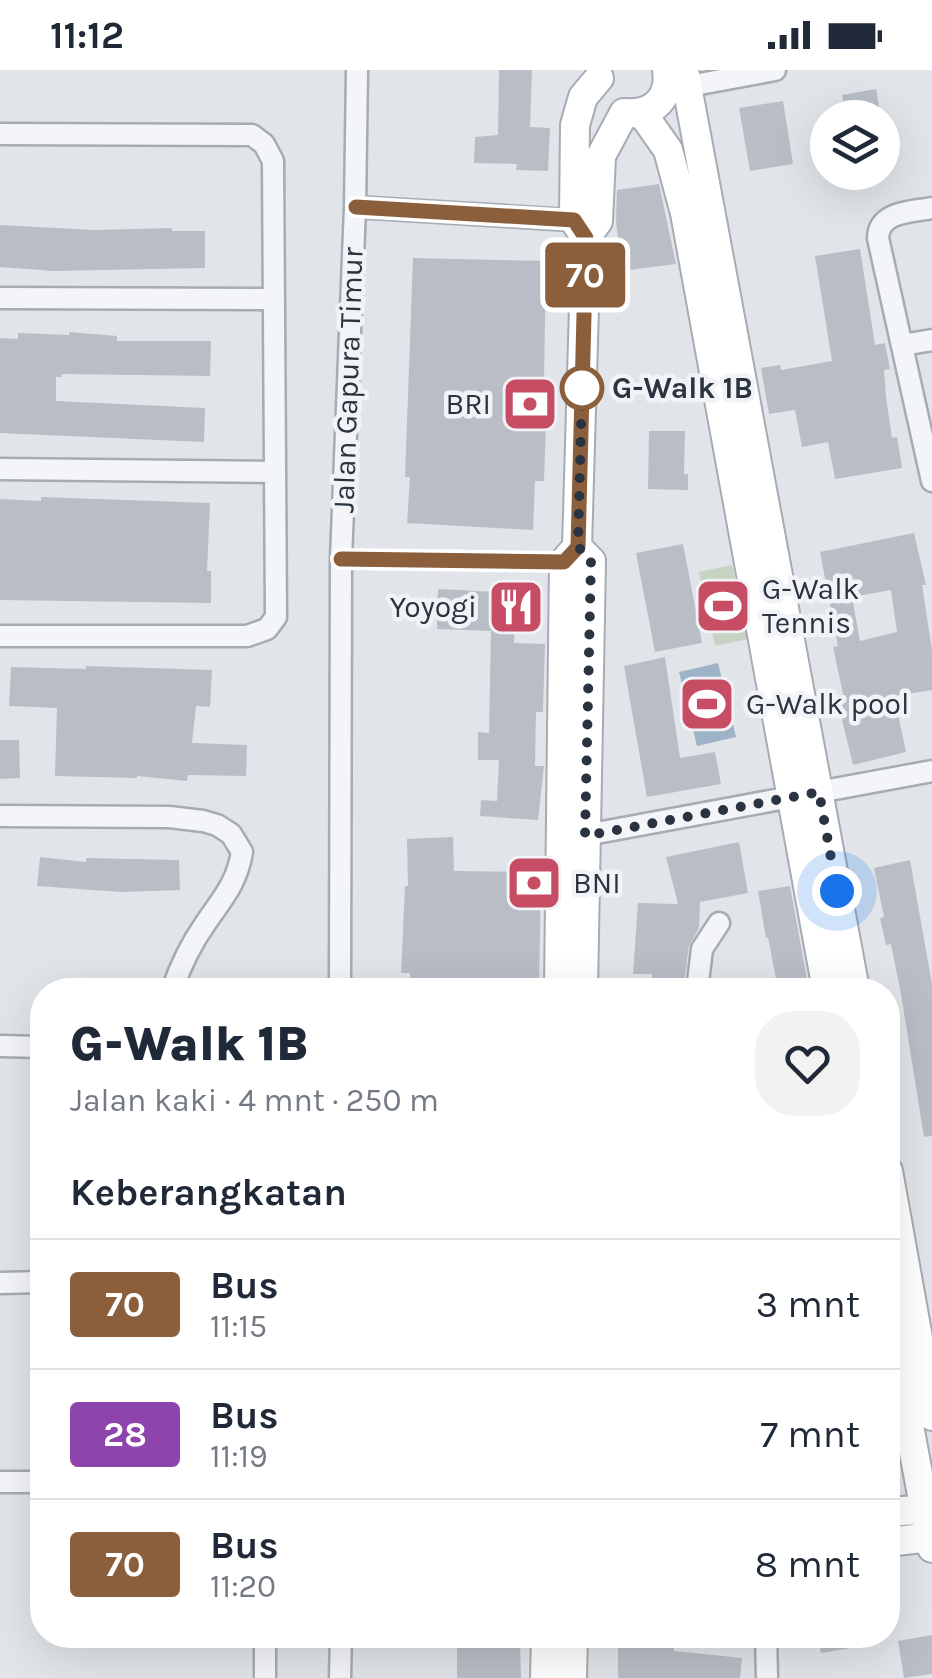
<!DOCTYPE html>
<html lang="id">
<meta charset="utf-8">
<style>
body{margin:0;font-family:Karla,sans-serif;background:#f2f2f3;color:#1f2937;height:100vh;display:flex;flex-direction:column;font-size:38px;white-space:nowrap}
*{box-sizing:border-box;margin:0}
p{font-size:32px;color:#747a83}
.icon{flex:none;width:55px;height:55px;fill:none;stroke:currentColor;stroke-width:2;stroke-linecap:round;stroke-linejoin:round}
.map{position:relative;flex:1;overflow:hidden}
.panel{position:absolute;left:30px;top:908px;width:870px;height:670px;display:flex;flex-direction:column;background:#fff;border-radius:40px;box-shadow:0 10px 40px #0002}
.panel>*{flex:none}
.badge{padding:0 20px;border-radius:8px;font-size:35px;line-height:65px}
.tools{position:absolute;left:810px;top:30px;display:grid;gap:20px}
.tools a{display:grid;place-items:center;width:90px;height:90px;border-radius:50%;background:#fff;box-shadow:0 10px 40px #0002;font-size:50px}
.you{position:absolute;width:50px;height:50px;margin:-25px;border:8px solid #fff;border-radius:50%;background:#1a73e8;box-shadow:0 0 0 15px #1a73e833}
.map>.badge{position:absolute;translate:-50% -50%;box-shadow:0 0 0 5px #fff}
h2{padding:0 40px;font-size:38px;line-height:90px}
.round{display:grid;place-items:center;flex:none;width:105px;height:105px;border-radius:40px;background:#f2f2f3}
.head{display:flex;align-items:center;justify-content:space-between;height:170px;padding:0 40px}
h1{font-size:48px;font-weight:800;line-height:75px}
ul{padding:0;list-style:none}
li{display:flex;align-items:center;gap:30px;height:130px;padding:0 40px;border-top:2px solid #e0e1e3}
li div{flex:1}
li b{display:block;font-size:38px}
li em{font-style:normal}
li .badge{min-width:110px;font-weight:700;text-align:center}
.status{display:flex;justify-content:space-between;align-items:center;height:70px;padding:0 50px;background:#fff;direction:ltr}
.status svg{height:28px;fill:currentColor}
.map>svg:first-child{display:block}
.green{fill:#c7d3c3}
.water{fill:#9eb3c7}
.building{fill:#b9bec6;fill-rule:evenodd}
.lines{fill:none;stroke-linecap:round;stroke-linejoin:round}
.lane-casing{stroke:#a6acb3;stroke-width:15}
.street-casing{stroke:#a6acb3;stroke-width:25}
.secondary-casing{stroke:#a6acb3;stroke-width:32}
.lane{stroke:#f4f5f8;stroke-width:10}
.street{stroke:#f4f5f8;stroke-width:20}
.secondary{stroke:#fff;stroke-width:28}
.line-casing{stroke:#fff;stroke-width:22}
.line{stroke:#8b5e3c;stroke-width:15}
.walk{stroke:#2a3340;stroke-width:10;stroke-dasharray:0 18}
.stop-dot{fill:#fff;stroke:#8b5e3c;stroke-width:5}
.labels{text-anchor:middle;stroke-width:9;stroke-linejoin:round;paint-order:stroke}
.street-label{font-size:30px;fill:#2a3340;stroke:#f1f3f7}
.stop-label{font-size:30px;font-weight:bold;fill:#2a3340;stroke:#f1f3f7;text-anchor:start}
.poi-label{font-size:30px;fill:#2a3340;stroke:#f1f3f7;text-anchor:start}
</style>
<div class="status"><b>11:12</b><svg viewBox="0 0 49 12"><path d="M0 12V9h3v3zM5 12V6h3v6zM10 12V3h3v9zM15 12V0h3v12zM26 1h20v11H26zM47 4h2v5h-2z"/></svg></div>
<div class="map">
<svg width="932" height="1608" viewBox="0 0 932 1608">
<rect width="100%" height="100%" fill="#e1e5e9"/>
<path class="green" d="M 732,495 L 748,569 L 715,576 L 699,502 Z"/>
<path class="water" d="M 718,593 L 736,667 L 697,676 L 679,602 Z"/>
<path class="building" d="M 499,0 L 532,0 L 530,57 L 550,58 L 548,101 L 516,100 L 517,94 L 474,93 L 475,67 L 498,65 Z
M 876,19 L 881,48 L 846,48 L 842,25 Z
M 783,31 L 793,94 L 750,101 L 739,38 Z
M 659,114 L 676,194 L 622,201 L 616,151 L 617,120 Z
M 0,155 L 94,160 L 172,158 L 172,161 L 205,161 L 205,198 L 54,201 L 0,197 Z
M 860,179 L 875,275 L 885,273 L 890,299 L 884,300 L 886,327 L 892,368 L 897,367 L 902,398 L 835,409 L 828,372 L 802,377 L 795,340 L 769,344 L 761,298 L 780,295 L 781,300 L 832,291 L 815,186 Z
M 413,188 L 546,191 L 544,309 L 536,308 L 536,354 L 546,354 L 545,383 L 544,411 L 535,411 L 533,460 L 407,453 L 410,407 L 405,407 Z
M 69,262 L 117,266 L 117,271 L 211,271 L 210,306 L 62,304 L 62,307 L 56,307 L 56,331 L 205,338 L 204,372 L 0,363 L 0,268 L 18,269 L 18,263 L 69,265 Z
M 649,361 L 685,361 L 684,404 L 688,404 L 688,420 L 648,419 Z
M 41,427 L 210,433 L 207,501 L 211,501 L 211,533 L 0,530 L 0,429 L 41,431 Z
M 914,463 L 926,515 L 922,515 L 932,580 L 932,620 L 894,626 L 906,682 L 853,695 L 836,625 L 843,624 L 833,577 L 838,576 L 820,482 ZM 891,520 L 897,562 L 860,571 L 852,527 Z
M 683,474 L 702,573 L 655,582 L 636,483 Z
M 438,519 L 516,523 L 514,573 L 545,574 L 543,642 L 536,642 L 535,696 L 544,696 L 538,750 L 480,746 L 481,730 L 497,731 L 499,690 L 478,690 L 478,662 L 489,663 L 491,561 L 437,559 Z
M 665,587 L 680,688 L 715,682 L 721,714 L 647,727 L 624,596 Z
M 86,596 L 212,600 L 210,637 L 196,636 L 192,673 L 247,675 L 246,706 L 188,705 L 187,711 L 137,706 L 137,708 L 55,706 L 57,638 L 9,636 L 11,597 L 86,599 Z
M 0,670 L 19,670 L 20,708 L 0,709 Z
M 453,767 L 454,801 L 541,802 L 539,920 L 410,920 L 410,903 L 401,903 L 405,816 L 408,816 L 407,769 Z
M 739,772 L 748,823 L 700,832 L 699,858 L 689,876 L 683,920 L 653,920 L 652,904 L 633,904 L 638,833 L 678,834 L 666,787 Z
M 40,787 L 86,792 L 86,788 L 179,790 L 180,820 L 121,822 L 37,816 Z
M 910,790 L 932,914 L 932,1066 L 924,1067 L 901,924 L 891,874 L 886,875 L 880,848 L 884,847 L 874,798 Z
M 790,816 L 809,920 L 778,920 L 768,867 L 766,868 L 758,821 Z
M 618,1565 L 674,1565 L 674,1581 L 742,1588 L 740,1608 L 618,1608 Z
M 818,1565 L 873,1565 L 874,1574 L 821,1583 Z
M 932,1565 L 932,1604 L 904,1608 L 898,1571 Z
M 520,1573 L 521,1608 L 457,1608 L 457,1574 Z"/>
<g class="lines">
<g class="lane-casing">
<path id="lane" d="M 341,489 L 560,492"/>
</g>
<g class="street-casing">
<path id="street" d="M 689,16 L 775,0
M 0,64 L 252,65 L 264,74 L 273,91 L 276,547 L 267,559 L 247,566 L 0,566
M 355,137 L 588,151
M 932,138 C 911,142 879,141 878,168 L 932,411
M 0,228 L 274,229
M 902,275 L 932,270
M 0,399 L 275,402
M 0,746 L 169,747 L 203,751 L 217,755 L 231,764 L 242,782 C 237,813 222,829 205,854 C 191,874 180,897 172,920
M 575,767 L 932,701
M 340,920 L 341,489 L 355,137 L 357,0
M 697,920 L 702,879 L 719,853
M 0,976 L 42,977
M 0,1213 L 42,1212
M 0,1412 L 42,1412
M 766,1565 L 767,1608
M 265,1608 L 265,1565
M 340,1608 L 341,1565"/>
</g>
<g class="secondary-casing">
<path id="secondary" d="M 684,0 L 855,920
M 627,43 C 654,45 671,27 667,0
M 642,43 L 668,80 L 685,143 L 827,920
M 586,168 L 574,150 L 575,55 L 583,27 L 599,8
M 577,477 L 586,168 L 598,151 L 601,86 L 624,43
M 559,920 L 564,492 L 577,477 L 591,491 L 583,920
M 888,1101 L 932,1346
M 888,1244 L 932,1478
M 888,1442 L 932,1439
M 888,1472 L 932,1467
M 545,1608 L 546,1565
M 572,1608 L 573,1565"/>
</g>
<use href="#lane" class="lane"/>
<use href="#street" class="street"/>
<use href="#secondary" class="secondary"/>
</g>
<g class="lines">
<g class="line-casing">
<path id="line" d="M 341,489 L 564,492 L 578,477 L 586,168 L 574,150 L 356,137"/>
</g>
<use href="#line" class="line"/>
<path class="walk" d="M 582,318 L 578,477 L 591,490 L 585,766 L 819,722 L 837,821"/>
</g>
<defs>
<g id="bank-square" transform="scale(2.875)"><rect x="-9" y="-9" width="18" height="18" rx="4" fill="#c74d64" stroke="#f1f3f7"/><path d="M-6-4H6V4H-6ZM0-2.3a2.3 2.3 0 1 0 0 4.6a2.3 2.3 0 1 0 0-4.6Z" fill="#fff"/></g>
<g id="stadium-square" transform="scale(2.875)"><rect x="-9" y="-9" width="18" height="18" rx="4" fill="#c74d64" stroke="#f1f3f7"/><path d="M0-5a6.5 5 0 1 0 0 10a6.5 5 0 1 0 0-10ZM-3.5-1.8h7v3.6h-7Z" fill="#fff"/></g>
<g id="restaurant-square" transform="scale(2.875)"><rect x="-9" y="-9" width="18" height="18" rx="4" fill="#c74d64" stroke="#f1f3f7"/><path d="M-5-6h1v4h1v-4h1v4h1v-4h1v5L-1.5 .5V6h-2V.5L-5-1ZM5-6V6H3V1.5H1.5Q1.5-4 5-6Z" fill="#fff"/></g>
</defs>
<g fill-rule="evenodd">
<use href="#bank-square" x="530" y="334"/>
<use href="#stadium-square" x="723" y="536"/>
<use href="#restaurant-square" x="516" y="537"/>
<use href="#stadium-square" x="707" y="634"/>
<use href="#bank-square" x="534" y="813"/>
</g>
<circle class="stop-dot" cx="582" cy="318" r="20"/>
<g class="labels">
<g class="street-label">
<text transform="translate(348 310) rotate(-88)" y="10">Jalan Gapura Timur</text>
</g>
<g class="stop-label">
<text x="612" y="328">G-Walk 1B</text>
</g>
<g class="poi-label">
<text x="491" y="344" text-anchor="end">BRI</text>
<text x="762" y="529">G-Walk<tspan x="762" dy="34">Tennis</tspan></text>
<text x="477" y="547" text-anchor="end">Yoyogi</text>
<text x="746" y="644">G-Walk pool</text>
<text x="573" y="823">BNI</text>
</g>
</g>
</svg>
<div class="tools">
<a><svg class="icon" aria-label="layers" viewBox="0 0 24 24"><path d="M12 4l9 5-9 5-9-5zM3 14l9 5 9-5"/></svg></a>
</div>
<div class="you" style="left:837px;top:821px"></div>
<b class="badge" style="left:585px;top:205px;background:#8b5e3c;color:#fff">70</b>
<section class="panel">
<div class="head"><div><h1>G-Walk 1B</h1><p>Jalan kaki · 4 mnt · 250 m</p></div><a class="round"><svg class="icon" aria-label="heart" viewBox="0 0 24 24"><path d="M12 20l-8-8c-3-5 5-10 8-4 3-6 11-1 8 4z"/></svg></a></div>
<h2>Keberangkatan</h2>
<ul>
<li><span class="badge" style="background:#8b5e3c;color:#fff">70</span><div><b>Bus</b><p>11:15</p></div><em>3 mnt</em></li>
<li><span class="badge" style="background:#8e44ad;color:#fff">28</span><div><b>Bus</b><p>11:19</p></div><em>7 mnt</em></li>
<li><span class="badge" style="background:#8b5e3c;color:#fff">70</span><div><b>Bus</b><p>11:20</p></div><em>8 mnt</em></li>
</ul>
</section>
</div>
